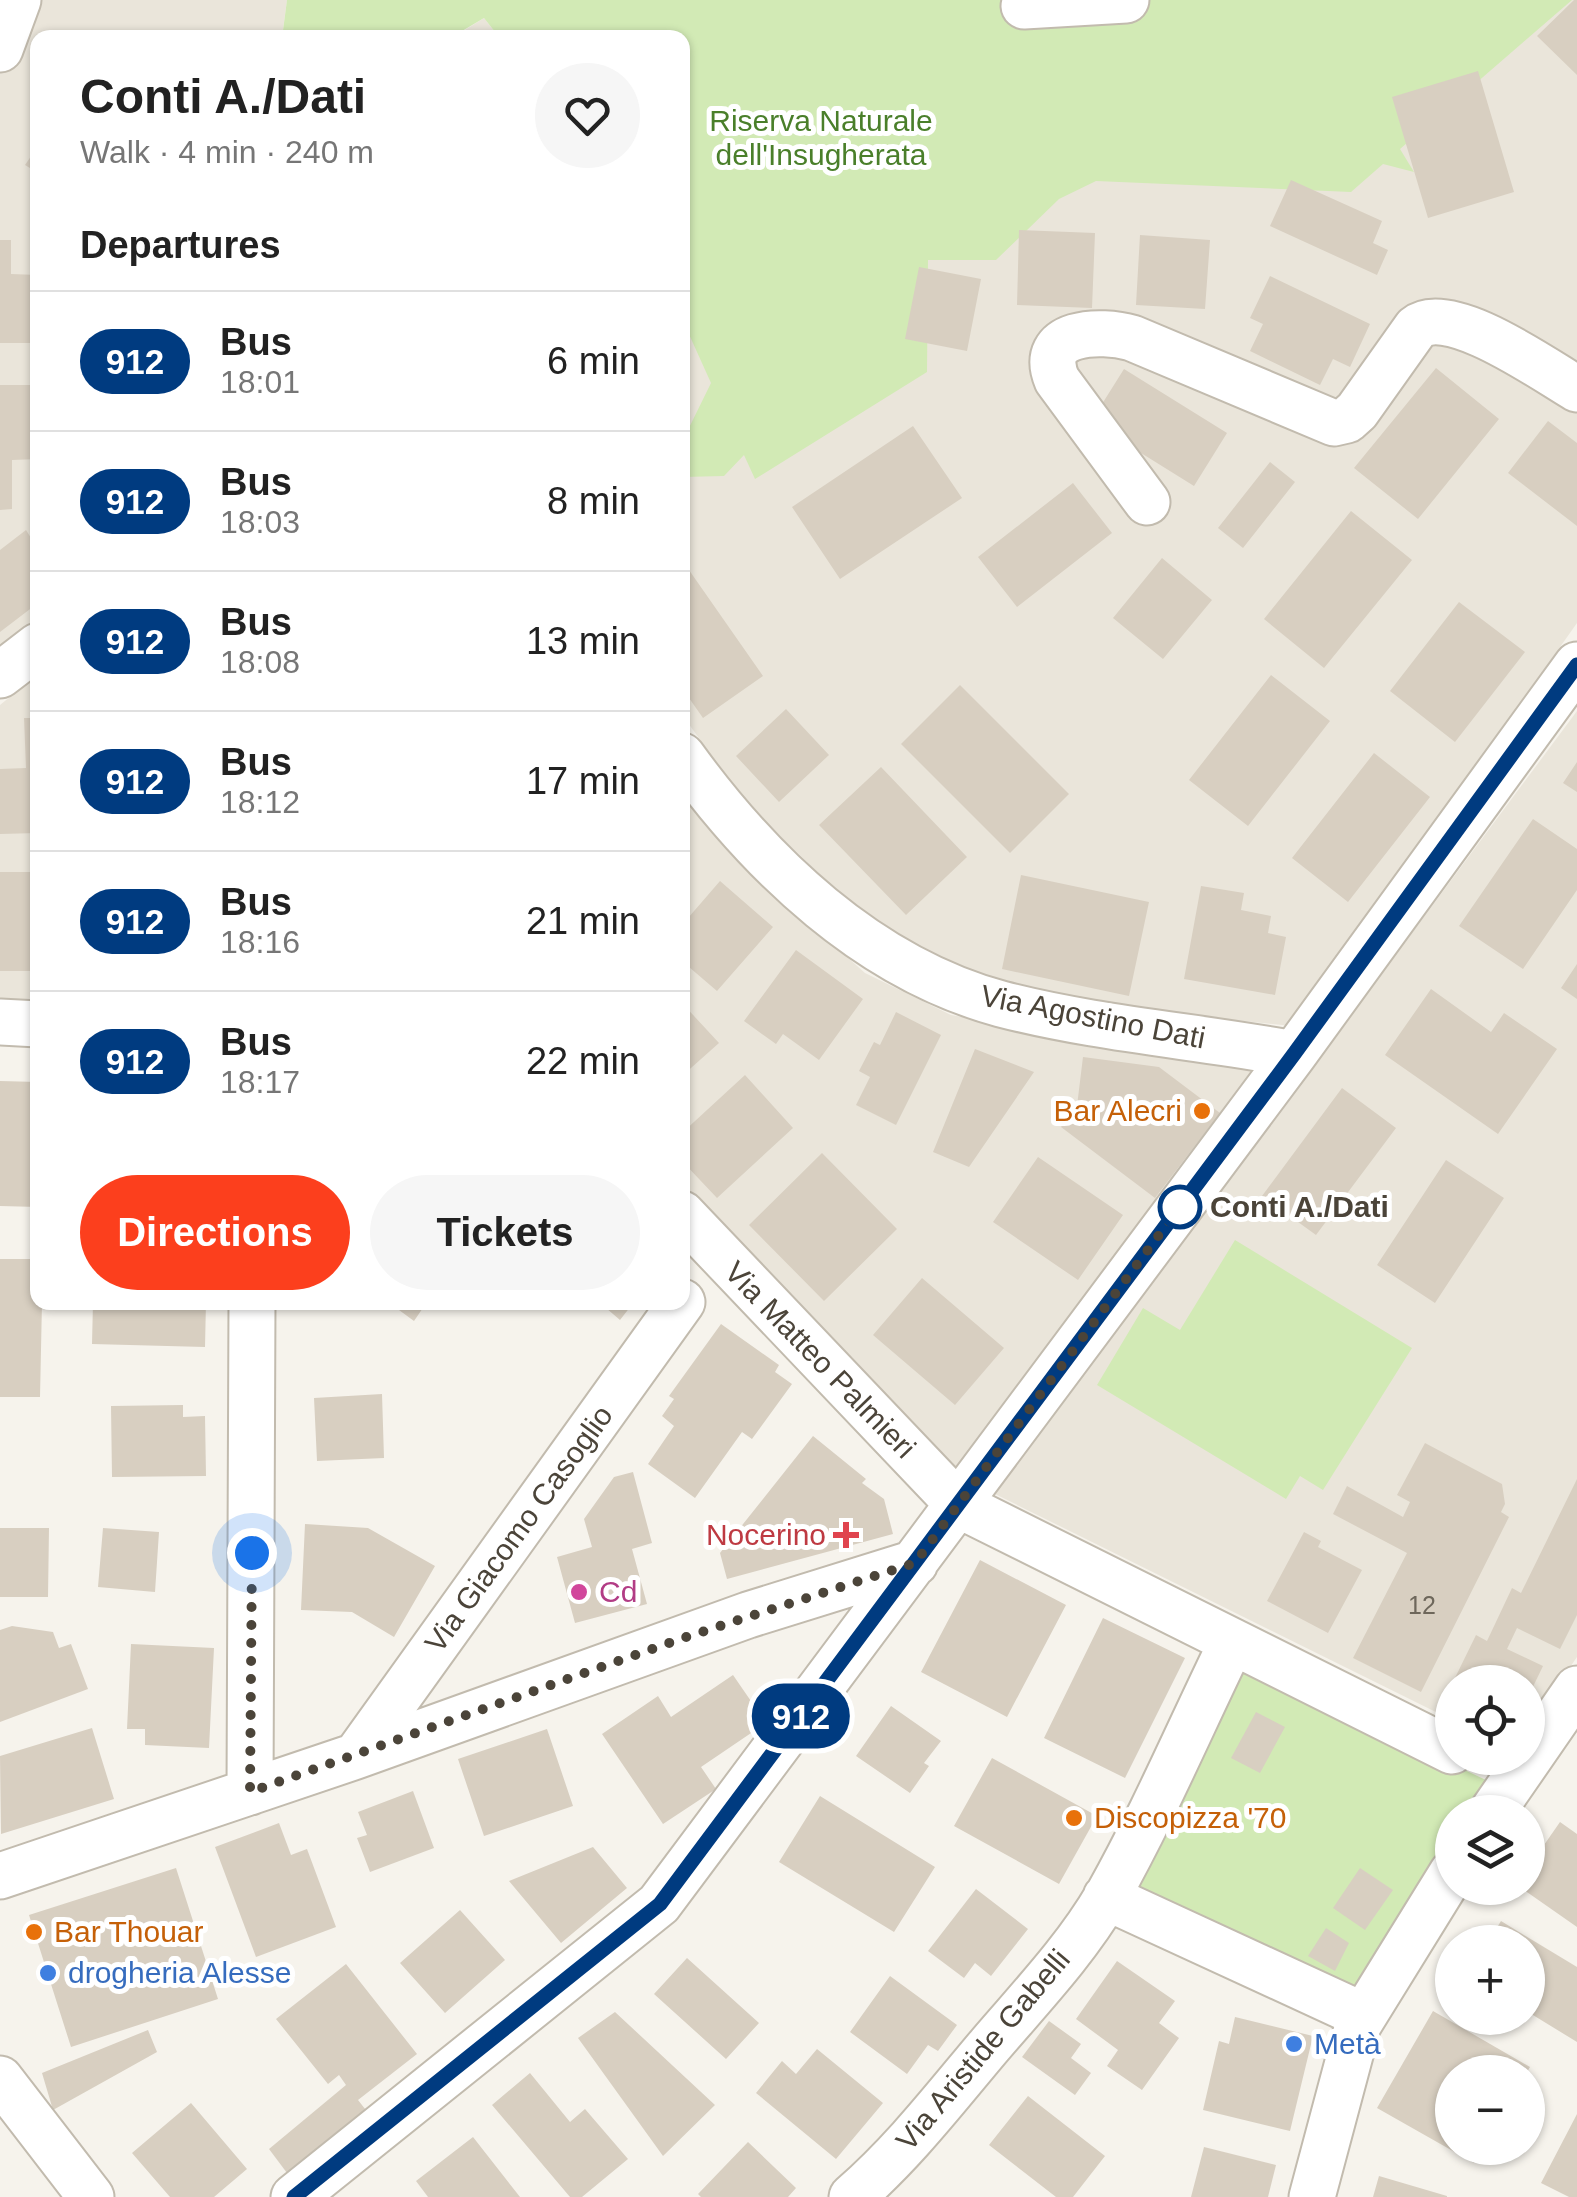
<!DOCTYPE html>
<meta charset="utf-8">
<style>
body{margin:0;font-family:Arial,sans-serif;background:#f6f6f6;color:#222;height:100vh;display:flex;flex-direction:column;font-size:38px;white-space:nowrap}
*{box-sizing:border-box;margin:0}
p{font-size:32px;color:#767676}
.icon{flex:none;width:55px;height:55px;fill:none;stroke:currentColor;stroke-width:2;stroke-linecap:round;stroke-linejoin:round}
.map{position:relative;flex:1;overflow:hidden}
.drawer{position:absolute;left:30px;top:30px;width:660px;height:1280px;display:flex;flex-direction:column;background:#fff;border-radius:20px;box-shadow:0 2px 8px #0004}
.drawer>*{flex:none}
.badge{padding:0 20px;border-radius:32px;font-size:35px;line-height:65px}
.tools{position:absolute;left:1435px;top:1665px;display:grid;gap:20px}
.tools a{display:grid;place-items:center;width:110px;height:110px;border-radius:50%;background:#fff;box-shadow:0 2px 8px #0004;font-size:50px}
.you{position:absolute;width:50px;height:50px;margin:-25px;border:8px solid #fff;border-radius:50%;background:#1a73e8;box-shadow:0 0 0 15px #1a73e833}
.map>.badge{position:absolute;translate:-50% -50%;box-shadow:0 0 0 5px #fff}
h2{padding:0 50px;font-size:38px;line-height:90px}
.round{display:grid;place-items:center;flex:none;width:105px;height:105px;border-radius:52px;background:#f6f6f6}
.head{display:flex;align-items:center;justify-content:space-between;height:170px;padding:0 50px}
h1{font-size:48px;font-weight:700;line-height:75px}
.cta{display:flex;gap:20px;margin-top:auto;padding:20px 50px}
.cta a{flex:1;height:115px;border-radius:60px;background:#fc3f1d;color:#fff;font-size:40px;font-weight:700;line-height:115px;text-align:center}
.cta a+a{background:#f6f6f6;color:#222}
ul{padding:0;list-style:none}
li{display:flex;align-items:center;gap:30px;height:140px;padding:0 50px;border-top:2px solid #e0e0e0}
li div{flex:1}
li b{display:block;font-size:38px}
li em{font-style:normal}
li .badge{min-width:110px;font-weight:700;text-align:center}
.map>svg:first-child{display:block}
.residential{fill:#eae5da}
.green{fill:#d2eab5}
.building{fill:#d8cfc1}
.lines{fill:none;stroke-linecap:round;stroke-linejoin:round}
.street-casing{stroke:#c2bbae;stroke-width:49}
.street{stroke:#fff;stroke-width:45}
.line-casing{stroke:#fff;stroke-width:22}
.line{stroke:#003b80;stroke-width:15}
.walk{stroke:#4b4439;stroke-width:10;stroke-dasharray:0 18}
.food-dot{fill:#e8710a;stroke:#fff;stroke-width:4}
.stop-dot{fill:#fff;stroke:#003b80;stroke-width:5}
.health-dot{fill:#e0444e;stroke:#fff;stroke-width:4}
.hotel-dot{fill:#d1479c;stroke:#fff;stroke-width:4}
.shop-dot{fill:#3f7fe0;stroke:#fff;stroke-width:4}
.labels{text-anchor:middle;stroke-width:10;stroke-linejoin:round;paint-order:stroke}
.number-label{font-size:25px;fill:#6e675b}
.park-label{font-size:30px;fill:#4a7f2a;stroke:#fff}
.street-label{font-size:30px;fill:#4b4439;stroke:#fff}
.food-label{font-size:30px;fill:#c56008;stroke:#fff;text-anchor:start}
.stop-label{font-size:30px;font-weight:bold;fill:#4b4439;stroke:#fff;text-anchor:start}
.health-label{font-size:30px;fill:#be3a42;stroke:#fff;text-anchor:end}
.hotel-label{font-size:30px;fill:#b23c85;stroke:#fff;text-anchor:start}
.shop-label{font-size:30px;fill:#366cbe;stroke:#fff;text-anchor:start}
</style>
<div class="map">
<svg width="1577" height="2197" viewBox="0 0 1577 2197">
<rect width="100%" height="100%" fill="#f6f3ec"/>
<path class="residential" d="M 0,0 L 287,0 L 282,37 L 38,38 L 37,620 L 0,650 Z
M 1427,0 L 1577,0 L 1577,623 L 1292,1026 L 1102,1006 L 961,969 L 871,924 L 745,802 L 683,716 L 682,275 L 773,301 Z
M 484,18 L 499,37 L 452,38 Z
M 37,675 L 37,1006 L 0,1004 L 0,705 Z
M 1577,711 L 1577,1657 L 1528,1728 L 1528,1682 L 1452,1682 L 1452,1720 L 995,1494 Z
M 682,780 L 756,876 L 865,973 L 951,1015 L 1260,1069 L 961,1477 L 683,1185 Z"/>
<path class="green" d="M 287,0 L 1572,0 L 1400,149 L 1414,172 L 1383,164 L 1351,192 L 1096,181 L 1059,199 L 996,260 L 928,260 L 927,372 L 755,479 L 744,455 L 724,476 L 683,477 L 683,440 L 711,383 L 683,321 L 682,38 L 499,37 L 484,18 L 452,37 L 415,37 L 409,31 L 393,37 L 282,38 Z
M 1235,1240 L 1412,1348 L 1323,1490 L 1300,1476 L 1286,1499 L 1097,1385 L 1143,1308 L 1180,1330 Z
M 1237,1662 L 1488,1781 L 1468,1812 L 1452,1812 L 1452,1836 L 1351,1992 L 1127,1882 Z"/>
<path class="building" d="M 1574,0 L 1577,0 L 1577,75 L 1537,36 Z
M 1478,71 L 1514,192 L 1428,218 L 1392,97 Z
M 38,146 L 38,173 L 25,165 Z
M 1291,180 L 1382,221 L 1373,243 L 1388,250 L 1377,275 L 1270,226 Z
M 1019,230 L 1095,233 L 1092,308 L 1017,305 Z
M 1140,235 L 1210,240 L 1205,309 L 1136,305 Z
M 0,240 L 11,240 L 11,274 L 38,275 L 38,343 L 0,343 Z
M 919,267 L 981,279 L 967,351 L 905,339 Z
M 1270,276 L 1370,324 L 1350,367 L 1333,359 L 1320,385 L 1250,351 L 1263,324 L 1250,318 Z
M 1436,368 L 1499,419 L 1418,519 L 1354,468 Z
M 1124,369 L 1227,433 L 1194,486 L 1141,453 L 1102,404 Z
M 0,385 L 38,385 L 38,459 L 12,460 L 12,509 L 0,510 Z
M 1548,421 L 1577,443 L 1577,526 L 1508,473 Z
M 913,426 L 962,498 L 840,579 L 792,507 Z
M 1270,462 L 1295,482 L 1243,548 L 1218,528 Z
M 1073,483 L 1112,533 L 1017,607 L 978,557 Z
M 1351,511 L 1412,560 L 1324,668 L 1264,619 Z
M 26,530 L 31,538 L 38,533 L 38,603 L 0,632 L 0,550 Z
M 1162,558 L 1212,600 L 1163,659 L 1113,618 Z
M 682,560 L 763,676 L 703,718 L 682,688 Z
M 1459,602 L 1525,652 L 1455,742 L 1390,691 Z
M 1271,675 L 1330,721 L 1248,826 L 1189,780 Z
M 960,685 L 1069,794 L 1010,853 L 901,744 Z
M 786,709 L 829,755 L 779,802 L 736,756 Z
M 24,718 L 38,718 L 38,833 L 0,834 L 0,769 L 26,768 Z
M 1374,753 L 1430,797 L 1348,902 L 1292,858 Z
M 1577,762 L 1577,792 L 1563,783 Z
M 881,767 L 967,857 L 906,915 L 819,825 Z
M 1533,819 L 1577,849 L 1577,890 L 1523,969 L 1459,926 Z
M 0,872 L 38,872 L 38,971 L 0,971 Z
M 1021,875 L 1149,902 L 1129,996 L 1002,969 Z
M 720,881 L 773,927 L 717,991 L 682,961 L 682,925 Z
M 1201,886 L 1244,893 L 1241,910 L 1271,916 L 1268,933 L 1286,937 L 1275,995 L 1184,979 Z
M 796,950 L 863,999 L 819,1060 L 783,1034 L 776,1044 L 744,1021 Z
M 1577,964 L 1577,999 L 1561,988 Z
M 1431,989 L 1491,1032 L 1504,1013 L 1557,1049 L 1498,1134 L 1385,1055 Z
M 682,1003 L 719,1043 L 682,1076 Z
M 896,1012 L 941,1035 L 896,1125 L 856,1105 L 870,1077 L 859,1071 L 874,1042 L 880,1045 Z
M 975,1049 L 1034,1072 L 969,1167 L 933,1152 Z
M 1083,1057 L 1159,1067 L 1220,1113 L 1155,1198 L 1061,1127 L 1077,1106 Z
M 745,1075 L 793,1128 L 717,1198 L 682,1161 L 682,1133 Z
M 0,1081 L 38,1082 L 38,1207 L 0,1206 Z
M 1342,1088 L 1396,1128 L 1316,1235 L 1262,1196 Z
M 822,1153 L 897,1229 L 824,1301 L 749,1225 Z
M 1038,1157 L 1123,1215 L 1078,1280 L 993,1222 Z
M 1446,1160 L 1504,1198 L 1435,1303 L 1377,1265 Z
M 0,1259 L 38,1259 L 38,1302 L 42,1302 L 40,1397 L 0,1397 Z
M 922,1278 L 1004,1348 L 955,1405 L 873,1335 Z
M 93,1302 L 206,1302 L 205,1347 L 92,1344 Z
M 388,1302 L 427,1302 L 414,1321 Z
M 599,1302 L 634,1302 L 620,1320 Z
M 721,1324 L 779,1365 L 775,1372 L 792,1384 L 752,1439 L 742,1432 L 695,1498 L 648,1464 L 674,1426 L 662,1416 L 674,1399 L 669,1396 Z
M 382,1394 L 384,1458 L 317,1461 L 314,1398 Z
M 183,1405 L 183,1417 L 205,1416 L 206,1476 L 112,1477 L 111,1406 Z
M 813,1436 L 866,1479 L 862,1483 L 884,1499 L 893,1534 L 727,1579 L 720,1553 Z
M 1425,1443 L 1502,1484 L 1505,1504 L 1501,1512 L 1509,1517 L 1421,1692 L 1353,1658 L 1407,1553 L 1333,1514 L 1347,1486 L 1403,1517 L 1410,1502 L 1397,1495 Z
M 633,1472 L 652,1543 L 632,1549 L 647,1604 L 575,1623 L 557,1557 L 592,1547 L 584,1519 L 614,1477 Z
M 1577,1479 L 1577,1615 L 1560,1649 L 1517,1628 L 1507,1649 L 1543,1666 L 1528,1697 L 1528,1682 L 1453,1682 L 1476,1635 L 1487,1641 L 1512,1588 L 1521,1593 Z
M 305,1524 L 368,1528 L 435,1566 L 394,1637 L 352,1612 L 301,1610 Z
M 0,1528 L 49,1528 L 48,1597 L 0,1597 Z
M 103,1528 L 159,1532 L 155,1592 L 98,1587 Z
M 1304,1532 L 1321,1541 L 1318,1547 L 1362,1570 L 1328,1633 L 1267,1601 Z
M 980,1560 L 1066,1605 L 1007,1717 L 921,1672 Z
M 1103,1618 L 1185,1658 L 1125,1778 L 1044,1738 Z
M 12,1626 L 53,1632 L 59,1648 L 71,1644 L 88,1689 L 0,1722 L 0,1630 Z
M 131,1644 L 214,1648 L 209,1748 L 145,1745 L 145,1729 L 127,1729 Z
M 733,1675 L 766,1723 L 701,1767 L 716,1789 L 663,1824 L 602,1734 L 658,1696 L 671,1717 Z
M 1452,1683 L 1452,1734 L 1432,1724 Z
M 891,1706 L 941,1741 L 924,1763 L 929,1766 L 910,1793 L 856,1756 Z
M 1256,1712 L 1285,1727 L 1260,1773 L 1231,1758 Z
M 92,1728 L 114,1799 L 1,1834 L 0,1756 Z
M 547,1729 L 573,1806 L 484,1836 L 458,1759 Z
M 992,1758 L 1097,1816 L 1059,1884 L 954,1826 Z
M 413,1791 L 434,1848 L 370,1872 L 357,1838 L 367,1835 L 358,1812 Z
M 820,1796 L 935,1867 L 894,1932 L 779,1862 Z
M 1560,1822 L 1577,1834 L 1577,1927 L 1521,1888 L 1528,1888 L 1528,1868 Z
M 279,1823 L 291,1855 L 307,1849 L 336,1927 L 256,1957 L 215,1847 Z
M 593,1847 L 627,1888 L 561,1943 L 509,1881 Z
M 176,1868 L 218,1999 L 71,2047 L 29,1915 Z
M 1360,1868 L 1393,1890 L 1365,1930 L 1333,1908 Z
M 976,1889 L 1028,1929 L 991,1976 L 975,1963 L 964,1978 L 928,1951 Z
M 460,1910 L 505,1960 L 445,2013 L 400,1963 Z
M 1501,1921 L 1577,1967 L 1577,2042 L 1528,2012 L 1528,1942 L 1488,1942 Z
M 1326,1928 L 1349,1943 L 1335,1971 L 1308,1956 Z
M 687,1958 L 759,2023 L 726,2059 L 654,1994 Z
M 1117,1961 L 1175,2001 L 1159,2023 L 1179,2038 L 1142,2090 L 1107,2066 L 1118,2050 L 1076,2019 Z
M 346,1964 L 417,2054 L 358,2100 L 373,2119 L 293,2181 L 269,2149 L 346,2085 L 339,2075 L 328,2084 L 276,2019 Z
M 890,1976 L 957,2025 L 938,2051 L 928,2045 L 907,2074 L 850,2032 Z
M 1433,2011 L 1530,2067 L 1527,2072 L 1452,2072 L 1452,2148 L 1484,2148 L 1474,2163 L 1377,2108 Z
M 615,2012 L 715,2105 L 663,2156 L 578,2038 Z
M 1235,2017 L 1313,2036 L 1290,2131 L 1203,2110 L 1219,2041 L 1229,2044 Z
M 1049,2021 L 1081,2044 L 1071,2058 L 1091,2073 L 1075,2095 L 1022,2057 Z
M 148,2030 L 157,2052 L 53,2110 L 42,2073 Z
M 817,2049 L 883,2103 L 836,2159 L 756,2093 L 782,2061 L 796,2074 Z
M 530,2073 L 570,2122 L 585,2109 L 628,2159 L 582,2197 L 570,2197 L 492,2105 Z
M 1028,2096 L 1105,2156 L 1073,2197 L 1056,2197 L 989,2145 Z
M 191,2103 L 247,2169 L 214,2197 L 170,2197 L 132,2153 Z
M 1577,2114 L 1577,2197 L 1569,2197 L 1541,2183 Z
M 473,2137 L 520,2197 L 428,2197 L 416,2181 Z
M 748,2142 L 796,2188 L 788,2197 L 701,2197 L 698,2194 Z
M 1204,2147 L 1276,2165 L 1268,2197 L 1191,2197 Z
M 1379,2176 L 1447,2196 L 1447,2197 L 1373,2197 Z"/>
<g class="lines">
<g class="street-casing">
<path id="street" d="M 1024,6 L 1126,0
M 0,49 L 18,0
M 1147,502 L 1057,380 C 1036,330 1101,329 1132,338 L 1334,423 L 1347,420 L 1357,411 L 1416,328 C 1448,301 1546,371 1577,389
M 0,675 L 38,646
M 682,756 C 761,865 868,968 1001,1004 C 1097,1029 1197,1036 1294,1054
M 0,1022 L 38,1024
M 682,1214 L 959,1505 L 1452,1751
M 356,1756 L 682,1302
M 250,1792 L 252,1302
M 1492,1812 L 1577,1689
M 0,1876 L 356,1756 L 748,1615 L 915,1563
M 1106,1897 L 1362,2015
M 0,2079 L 91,2197
M 294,2197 L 659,1904 L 1294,1054 L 1577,665
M 852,2197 C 904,2152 946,2097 990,2045 C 1031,1997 1076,1950 1108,1895 C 1154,1813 1191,1726 1232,1642
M 1312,2197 L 1358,2025 L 1452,1873"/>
</g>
<use href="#street" class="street"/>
</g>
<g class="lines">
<g class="line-casing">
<path id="line" d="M 294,2197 L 660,1904 L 1294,1054 L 1577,665"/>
</g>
<use href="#line" class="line"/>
<path class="walk" d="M 252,1553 L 250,1792 L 683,1638 L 915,1563 L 1182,1204 L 1180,1207"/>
</g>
<g class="food-dot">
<circle cx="1202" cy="1111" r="10"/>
<circle cx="1074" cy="1818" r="10"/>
<circle cx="34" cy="1932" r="10"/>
</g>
<circle class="stop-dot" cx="1180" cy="1207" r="20"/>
<path class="health-dot" d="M841 1520h10v10h10v10h-10v10h-10v-10h-10v-10h10z"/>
<circle class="hotel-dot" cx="579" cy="1592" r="10"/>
<g class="shop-dot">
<circle cx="48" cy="1973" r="10"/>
<circle cx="1294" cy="2044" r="10"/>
</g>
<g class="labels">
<g class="number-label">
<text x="1422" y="1614">12</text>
</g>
<g class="park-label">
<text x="821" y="131">Riserva Naturale<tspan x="821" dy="34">dell'Insugherata</tspan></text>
</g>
<g class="street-label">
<text transform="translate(1093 1017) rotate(11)" y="10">Via Agostino Dati</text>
<text transform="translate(820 1360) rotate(46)" y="10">Via Matteo Palmieri</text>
<text transform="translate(519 1529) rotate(-54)" y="10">Via Giacomo Casoglio</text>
<text transform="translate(983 2050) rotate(-50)" y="10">Via Aristide Gabelli</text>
</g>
<g class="food-label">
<text x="1182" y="1121" text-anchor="end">Bar Alecri</text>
<text x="1094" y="1828">Discopizza '70</text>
<text x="54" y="1942">Bar Thouar</text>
</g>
<g class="stop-label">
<text x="1210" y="1217">Conti A./Dati</text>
</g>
<g class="health-label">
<text x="826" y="1545">Nocerino</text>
</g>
<g class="hotel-label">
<text x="599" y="1602">Cd</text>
</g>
<g class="shop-label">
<text x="68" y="1983">drogheria Alesse</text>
<text x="1314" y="2054">Metà</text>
</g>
</g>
</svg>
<div class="tools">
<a><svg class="icon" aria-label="locate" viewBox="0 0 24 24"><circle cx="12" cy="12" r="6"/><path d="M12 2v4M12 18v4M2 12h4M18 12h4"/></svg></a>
<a><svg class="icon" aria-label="layers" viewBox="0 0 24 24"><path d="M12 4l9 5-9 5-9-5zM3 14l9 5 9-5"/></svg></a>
<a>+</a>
<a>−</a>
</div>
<div class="you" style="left:252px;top:1553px"></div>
<b class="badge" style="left:801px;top:1716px;background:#003b80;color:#fff">912</b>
<section class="drawer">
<div class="head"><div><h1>Conti A./Dati</h1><p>Walk · 4 min · 240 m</p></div><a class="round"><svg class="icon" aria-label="heart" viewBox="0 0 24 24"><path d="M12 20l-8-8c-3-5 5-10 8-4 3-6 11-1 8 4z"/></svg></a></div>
<h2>Departures</h2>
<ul>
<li><span class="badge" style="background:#003b80;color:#fff">912</span><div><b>Bus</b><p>18:01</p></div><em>6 min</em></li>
<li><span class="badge" style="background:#003b80;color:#fff">912</span><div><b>Bus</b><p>18:03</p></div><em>8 min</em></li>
<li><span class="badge" style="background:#003b80;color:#fff">912</span><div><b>Bus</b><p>18:08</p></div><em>13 min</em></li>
<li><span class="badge" style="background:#003b80;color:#fff">912</span><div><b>Bus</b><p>18:12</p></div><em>17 min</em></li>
<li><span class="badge" style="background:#003b80;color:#fff">912</span><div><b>Bus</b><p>18:16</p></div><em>21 min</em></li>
<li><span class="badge" style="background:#003b80;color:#fff">912</span><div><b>Bus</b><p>18:17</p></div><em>22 min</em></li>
</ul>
<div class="cta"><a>Directions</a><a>Tickets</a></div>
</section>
</div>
